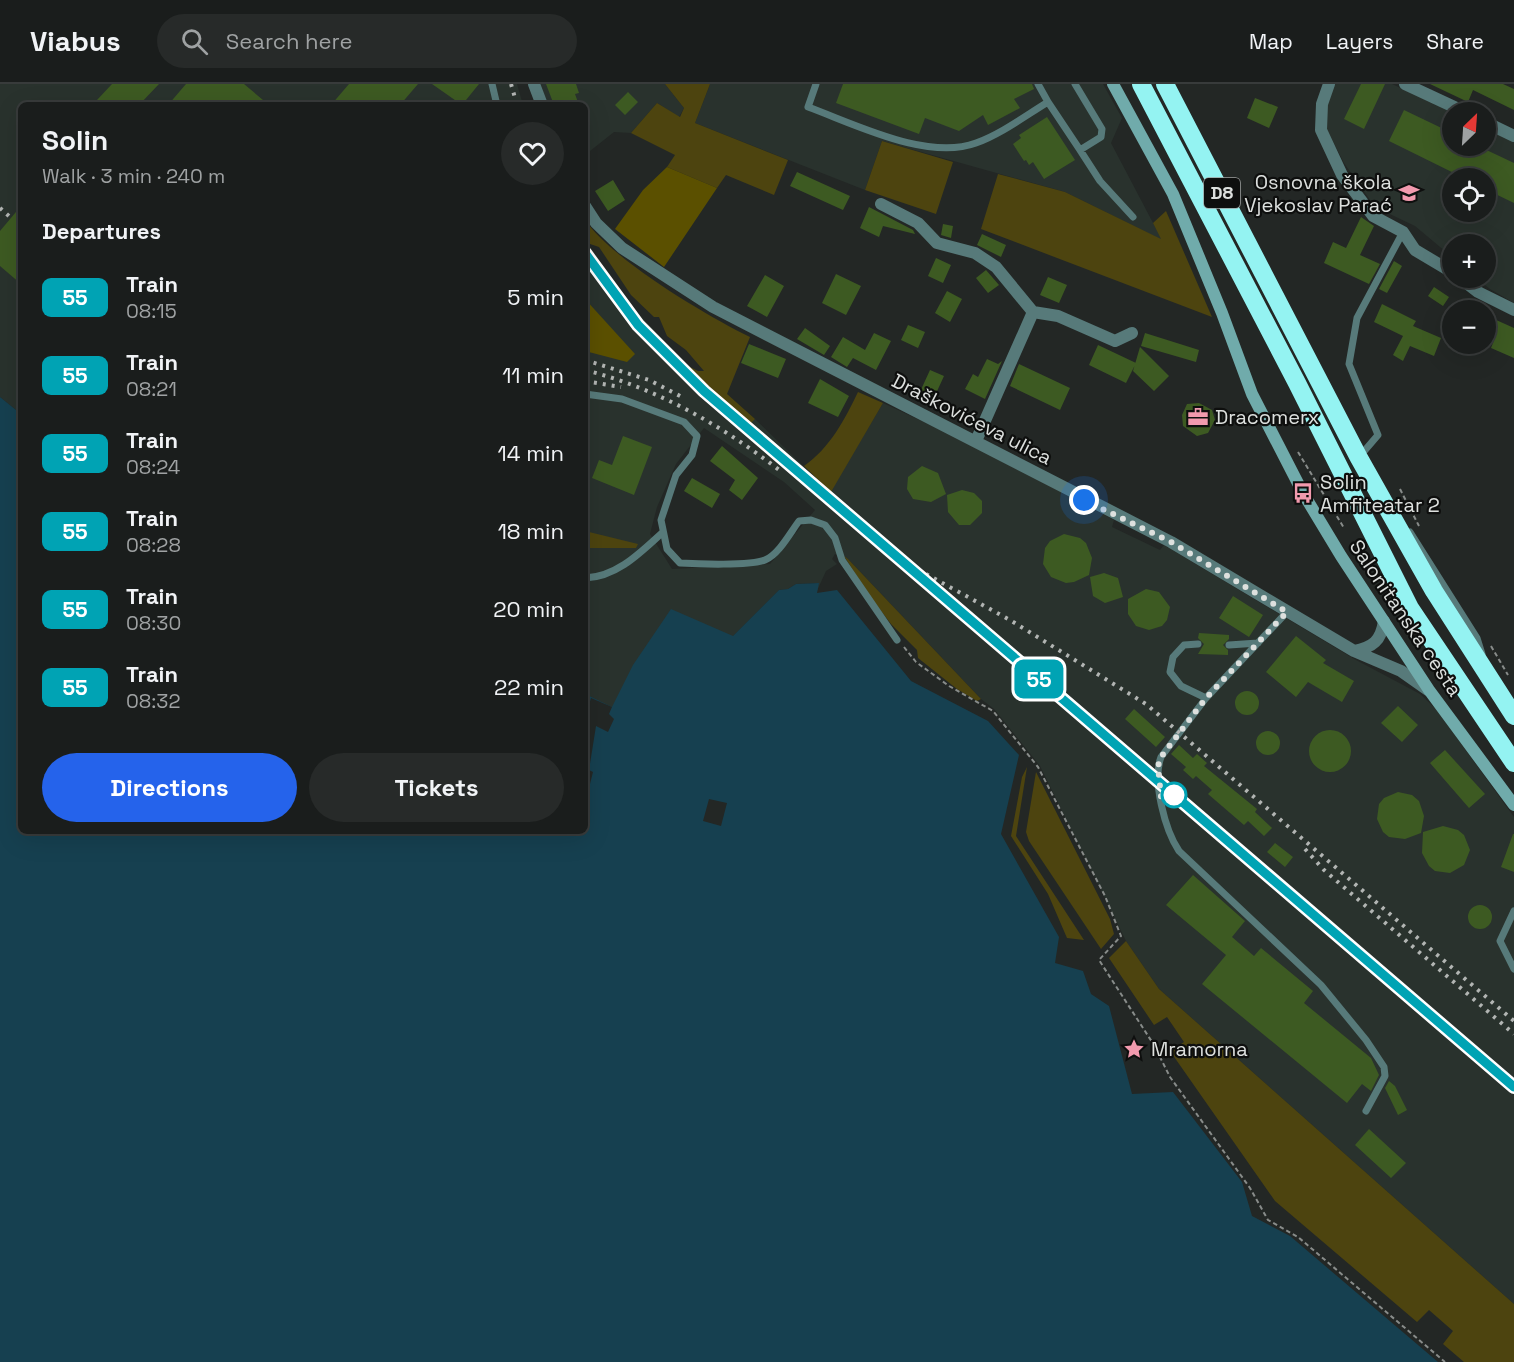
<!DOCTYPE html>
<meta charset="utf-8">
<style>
body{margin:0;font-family:"Space Grotesk",sans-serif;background:#272a29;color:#f1f3f6;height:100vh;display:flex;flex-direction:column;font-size:22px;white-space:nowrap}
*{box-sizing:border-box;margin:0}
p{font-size:20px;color:#9fa2a3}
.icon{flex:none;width:33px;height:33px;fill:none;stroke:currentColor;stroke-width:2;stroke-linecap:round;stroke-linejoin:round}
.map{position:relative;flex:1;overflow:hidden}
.panel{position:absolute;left:18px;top:18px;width:570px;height:732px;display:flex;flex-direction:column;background:#1a1d1c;border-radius:9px;box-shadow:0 6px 24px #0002,0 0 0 2px #383b3b}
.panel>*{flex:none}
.badge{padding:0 12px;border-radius:9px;font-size:21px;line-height:39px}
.needle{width:39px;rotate:25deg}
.fabs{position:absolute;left:1442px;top:18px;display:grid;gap:12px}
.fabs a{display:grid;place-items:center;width:54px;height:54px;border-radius:50%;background:#1a1d1c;box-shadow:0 6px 24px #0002,0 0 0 2px #383b3b;font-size:30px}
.you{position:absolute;width:30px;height:30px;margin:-15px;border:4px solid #fff;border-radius:50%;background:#1a73e8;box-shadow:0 0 0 9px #1a73e833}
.map>.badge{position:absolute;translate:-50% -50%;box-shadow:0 0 0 3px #fff}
h2{padding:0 24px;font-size:22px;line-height:54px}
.round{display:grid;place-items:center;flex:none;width:63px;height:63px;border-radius:32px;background:#272a29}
.head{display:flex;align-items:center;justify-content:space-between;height:102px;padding:0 24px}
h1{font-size:28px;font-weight:800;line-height:45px}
.action{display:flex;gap:12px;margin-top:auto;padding:12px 24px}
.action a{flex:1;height:69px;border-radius:36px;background:#2563eb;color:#fff;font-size:24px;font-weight:800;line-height:69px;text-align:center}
.action a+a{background:#272a29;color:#f1f3f6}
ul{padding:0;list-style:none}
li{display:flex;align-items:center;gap:18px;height:78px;padding:0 24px}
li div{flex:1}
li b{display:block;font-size:22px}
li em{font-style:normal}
li .badge{min-width:66px;font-weight:700;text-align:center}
header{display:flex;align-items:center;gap:36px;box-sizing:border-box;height:84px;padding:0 30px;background:#1a1d1c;border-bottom:2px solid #383b3b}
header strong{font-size:28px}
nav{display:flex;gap:33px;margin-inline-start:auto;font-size:21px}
.search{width:420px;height:54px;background:#272a29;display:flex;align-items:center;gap:15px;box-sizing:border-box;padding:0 21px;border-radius:33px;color:#9fa2a3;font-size:22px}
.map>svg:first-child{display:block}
.built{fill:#29322d;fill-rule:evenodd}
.green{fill:#4d440f}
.forest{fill:#5b5000}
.water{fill:#164050}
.pier{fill:#232725}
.building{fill:#3d5a22}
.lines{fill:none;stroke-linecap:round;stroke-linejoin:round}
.path{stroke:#888c8a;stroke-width:2;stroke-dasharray:4.5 3;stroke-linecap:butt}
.lane{stroke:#577a7a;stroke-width:7}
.street{stroke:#577a7a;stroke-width:12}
.secondary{stroke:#70abab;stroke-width:12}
.highway{stroke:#94f3f2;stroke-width:18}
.rail{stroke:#b2b5b3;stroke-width:4;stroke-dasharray:3 6;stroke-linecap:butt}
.line-casing{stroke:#fff;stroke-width:14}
.line{stroke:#00a3b4;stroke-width:9}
.walk{stroke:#dde0de;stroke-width:6;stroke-dasharray:0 10.8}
.stop-dot{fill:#fff;stroke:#00a3b4;stroke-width:3}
.labels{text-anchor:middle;stroke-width:4.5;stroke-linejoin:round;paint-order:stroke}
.shield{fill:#0e0f0e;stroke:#9fa1a0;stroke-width:1.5}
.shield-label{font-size:18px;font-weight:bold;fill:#dde0de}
.poi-label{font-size:20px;fill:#dde0de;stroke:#0e0f0e;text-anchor:start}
.street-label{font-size:20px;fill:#dde0de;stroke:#0e0f0e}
</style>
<header>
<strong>Viabus</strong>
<div class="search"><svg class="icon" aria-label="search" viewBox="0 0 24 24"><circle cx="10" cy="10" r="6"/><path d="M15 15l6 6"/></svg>Search here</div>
<nav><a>Map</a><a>Layers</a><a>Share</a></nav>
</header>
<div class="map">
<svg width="1514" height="1278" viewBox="0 0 1514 1278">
<rect width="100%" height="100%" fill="#232725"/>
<path class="built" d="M 0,0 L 517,0 L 523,21 L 21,21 L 21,330 L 0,313 Z
M 540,0 L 665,0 L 684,24 L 679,33 L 657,19 L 631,49 L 614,48 L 585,71 L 585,21 L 548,21 Z
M 710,0 L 1103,0 L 1122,34 L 1111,59 L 1162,156 L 1065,108 L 882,57 L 865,106 L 695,39 Z
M 1335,0 L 1392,0 L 1452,28 L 1452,62 L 1485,62 L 1485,44 L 1514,58 L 1514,219 L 1490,205 L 1476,194 L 1485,194 L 1485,160 L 1452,160 L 1452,173 L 1415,142 L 1375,123 L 1344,79 L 1325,42 L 1329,12 ZM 1452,94 L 1485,94 L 1485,128 L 1452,128 Z
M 585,156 L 638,229 L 680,274 L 748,340 L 755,335 L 830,408 L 883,319 L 954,352 L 1114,436 L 1112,443 L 1160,466 L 1164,461 L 1356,576 L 1420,610 L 1436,625 L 1514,733 L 1514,1220 L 1159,905 L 1126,857 L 1040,682 L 994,625 L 981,615 L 848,475 L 835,470 L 832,475 L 837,480 L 826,487 L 816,509 L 819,499 L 796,500 L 788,505 L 779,506 L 733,552 L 717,703 L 585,610 ZM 704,344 L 784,398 L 815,426 L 770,480 L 672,485 L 650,450 L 657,423 L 676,380 Z"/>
<path class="green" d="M 665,0 L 710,0 L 695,39 L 788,76 L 774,111 L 726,91 L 717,104 L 667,83 L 675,71 L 631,49 L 657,19 L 680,33 L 684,24 Z
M 882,57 L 953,78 L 936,130 L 865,106 Z
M 998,90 L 1065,108 L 1161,155 L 1153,139 L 1166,127 L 1212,233 L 981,145 Z
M 585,136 C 613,176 705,231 750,253 L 727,310 L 755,335 L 749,341 L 688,282 L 698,287 L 704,287 L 686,266 L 667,252 L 659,233 L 654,233 L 631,211 L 599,163 L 587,159 Z
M 858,308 L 883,319 L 831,408 L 804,382 C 830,364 845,335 858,308 Z
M 585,447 L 638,460 L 636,464 L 588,464 L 585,472 Z
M 844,472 L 848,475 L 981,615 L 977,617 L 957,605 L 918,574 L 917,566 L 891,540 L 869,511 Z
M 1027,683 L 1016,752 L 1084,856 L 1067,854 L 1048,810 L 1011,752 L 1022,693 Z
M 1036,688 L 1110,835 L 1114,850 L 1101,865 L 1029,757 L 1026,748 Z
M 1126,857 L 1159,905 L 1514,1220 L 1514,1278 L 1464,1278 L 1443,1260 L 1453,1247 L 1429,1226 L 1417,1238 L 1275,1117 L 1170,967 L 1184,958 L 1167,933 L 1154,941 L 1109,874 Z"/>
<path class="forest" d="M 667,83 L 717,104 L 664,183 L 615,145 L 643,106 Z
M 585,215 L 635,270 L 627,278 L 585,267 Z"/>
<path class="water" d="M 0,313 L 21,330 L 21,747 L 585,747 L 585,610 L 612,623 L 633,581 L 671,525 L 733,552 L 779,506 L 788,505 L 796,500 L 819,499 L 817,509 L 837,506 L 911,597 L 988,637 L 1019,671 L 1001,750 L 1059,853 L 1055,879 L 1083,887 L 1091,910 L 1109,922 L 1132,1010 L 1173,1008 L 1242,1098 L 1252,1132 L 1290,1152 L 1438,1278 L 0,1278 Z"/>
<path class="pier" d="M 591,614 L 612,623 L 609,630 L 614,635 L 608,648 L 596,642 L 589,686 L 593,688 L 588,708 L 585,707 L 585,634 Z
M 709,715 L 727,719 L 721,742 L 703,737 Z"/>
<path class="building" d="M 112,0 L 159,0 L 139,21 L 103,21 L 97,16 Z
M 186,0 L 244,0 L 269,21 L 168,21 Z
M 349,0 L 418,0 L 400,21 L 331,21 Z
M 432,0 L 479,0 L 462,21 Z
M 546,0 L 576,0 L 579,9 L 575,10 L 579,21 L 554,21 Z
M 843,0 L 1032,0 L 1034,5 L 1014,15 L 1020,24 L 988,41 L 983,31 L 959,47 L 925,34 L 919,50 L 836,19 Z
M 1361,0 L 1385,0 L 1364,45 L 1344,35 Z
M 1430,0 L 1503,0 L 1514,5 L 1514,26 L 1473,6 L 1468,18 Z
M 628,8 L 638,18 L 625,31 L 615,21 Z
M 1255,14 L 1278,23 L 1269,44 L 1247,34 Z
M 1404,26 L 1452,49 L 1452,62 L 1478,62 L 1514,79 L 1514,119 L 1485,105 L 1485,94 L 1464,94 L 1389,57 Z
M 1047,33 L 1075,76 L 1044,95 L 1033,78 L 1029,81 L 1026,76 L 1024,77 L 1013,60 L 1021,54 L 1019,51 Z
M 797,88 L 850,112 L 843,126 L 790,102 Z
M 613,96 L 625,116 L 608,127 L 595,107 Z
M 21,122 L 21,200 L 0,182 L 0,147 Z
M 869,123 L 913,146 L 915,150 L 883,142 L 879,153 L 860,144 Z
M 1361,133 L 1374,142 L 1360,171 L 1380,180 L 1369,200 L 1324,179 L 1333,158 L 1346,164 Z
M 943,140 L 953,142 L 951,154 L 941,151 Z
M 982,150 L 1006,161 L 1001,173 L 977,161 Z
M 936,174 L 951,181 L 943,199 L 928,192 Z
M 1394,177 L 1402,182 L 1387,209 L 1379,205 Z
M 986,186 L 999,201 L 988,209 L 976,194 Z
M 836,190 L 861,202 L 846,231 L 822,219 Z
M 765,191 L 784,202 L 767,233 L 747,222 Z
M 1048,193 L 1067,201 L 1059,219 L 1040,211 Z
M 1434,203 L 1449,213 L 1443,222 L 1428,212 Z
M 947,207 L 962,215 L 950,238 L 935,229 Z
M 1382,220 L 1416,237 L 1413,242 L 1441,254 L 1434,272 L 1410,262 L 1403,277 L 1393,271 L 1403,252 L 1374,238 Z
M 1485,231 L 1514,244 L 1514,274 L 1491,264 L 1497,249 L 1485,243 Z
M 908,241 L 925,248 L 918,264 L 901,256 Z
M 805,244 L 830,262 L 824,271 L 797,255 Z
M 874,249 L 891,257 L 876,286 L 853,274 L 847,283 L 831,273 L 843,253 L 865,266 Z
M 1145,249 L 1199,266 L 1196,278 L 1141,262 Z
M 749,260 L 786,275 L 778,294 L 741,279 Z
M 1098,261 L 1136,279 L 1126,299 L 1089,281 Z
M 1140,263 L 1169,292 L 1154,307 L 1133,287 Z
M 987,275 L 998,280 L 1002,277 L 985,315 L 965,305 L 973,290 L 978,293 Z
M 1019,280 L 1070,304 L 1060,326 L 1010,302 Z
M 930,286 L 944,292 L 933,316 L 919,310 Z
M 820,295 L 849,312 L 838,333 L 808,319 Z
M 1199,319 L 1212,326 L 1215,336 L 1208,349 L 1197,352 L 1183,342 L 1182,331 L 1187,320 Z
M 623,352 L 652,363 L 634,411 L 592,394 L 599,376 L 612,381 Z
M 722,362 L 758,394 L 742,416 L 729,406 L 735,396 L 710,377 Z
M 922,382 L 938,389 L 946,410 L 931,418 L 913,415 L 907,405 L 908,393 Z
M 692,394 L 720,410 L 712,424 L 684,407 Z
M 962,406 L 974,409 L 982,417 L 982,429 L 970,441 L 959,441 L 948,428 L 947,411 Z
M 1064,450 L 1080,454 L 1086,459 L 1092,474 L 1089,491 L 1074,498 L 1066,499 L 1051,493 L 1043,480 L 1045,464 L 1050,457 Z
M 1104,489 L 1118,494 L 1123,513 L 1105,519 L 1093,512 L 1090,493 Z
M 1146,505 L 1159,508 L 1170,523 L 1167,536 L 1162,542 L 1149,546 L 1136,542 L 1128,530 L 1128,515 Z
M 1233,512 L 1263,531 L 1249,553 L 1219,534 Z
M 1199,549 L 1229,551 L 1229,555 L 1223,561 L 1228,566 L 1228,571 L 1198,570 L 1204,560 L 1198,554 Z
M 1296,552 L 1326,576 L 1323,579 L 1354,597 L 1342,618 L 1308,598 L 1296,613 L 1266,588 Z
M1235 619a12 12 0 1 1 24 0a12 12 0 1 1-24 0Z
M 1398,622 L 1418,641 L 1402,658 L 1381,639 Z
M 1134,625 L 1165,653 L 1156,663 L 1125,635 Z
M1309 667a21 21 0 1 1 42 0a21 21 0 1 1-42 0Z
M1256 659a12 12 0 1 1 24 0a12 12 0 1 1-24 0Z
M 1179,661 L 1193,674 L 1197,670 L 1207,679 L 1204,682 L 1257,725 L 1255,728 L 1272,744 L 1264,752 L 1248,737 L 1244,741 L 1208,710 L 1212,706 L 1196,692 L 1193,695 L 1183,686 L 1186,683 L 1171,670 Z
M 1445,666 L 1485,710 L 1469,724 L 1430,679 Z
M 1398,708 L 1412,711 L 1419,717 L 1424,732 L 1421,749 L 1405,755 L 1389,753 L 1383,748 L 1377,735 L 1379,720 L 1384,714 Z
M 1443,742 L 1458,746 L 1464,751 L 1470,766 L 1464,781 L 1450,789 L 1435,787 L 1429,782 L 1422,769 L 1423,748 Z
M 1513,750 L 1514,750 L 1514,788 L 1501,783 Z
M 1275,759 L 1293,773 L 1285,783 L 1267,768 Z
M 1193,791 L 1245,837 L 1232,853 L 1254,872 L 1261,864 L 1313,907 L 1304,919 L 1371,974 L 1379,991 L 1371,1007 L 1362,1000 L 1347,1019 L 1202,900 L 1226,871 L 1166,821 Z
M1468 833a12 12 0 1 1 24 0a12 12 0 1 1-24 0Z
M 1389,997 L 1395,1002 L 1407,1026 L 1398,1031 L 1385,1004 Z
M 1369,1045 L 1406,1079 L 1391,1094 L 1355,1061 Z"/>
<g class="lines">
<path class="path" d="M 1298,368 L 1344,444
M 1400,405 L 1419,442
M 1491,562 L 1508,591
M 904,563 L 916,578 L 949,602 L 993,627 L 1038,683 L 1105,812 L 1121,852 L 1099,876 L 1154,961 L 1170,993 L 1250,1104 L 1268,1136 L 1298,1153 L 1445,1278"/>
<path class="lane" d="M 492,0 L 497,21
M 816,0 L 808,23 C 855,40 927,77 976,59 C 1001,50 1025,32 1048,18 L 1038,0
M 1048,18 L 1080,66 L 1101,53 L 1102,45 L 1075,0
M 1080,66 L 1100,97 L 1133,133
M 585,310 L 622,315 L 684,338 L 697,352 L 692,371 L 676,391 L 661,436 L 667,465 L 680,479 C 696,480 751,482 765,476 C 779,470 790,449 799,437 L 811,436 L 825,441 L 835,454 L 842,476 L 897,556
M 1360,372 L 1378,351 L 1349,280 L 1357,234 L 1403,148
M 1410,448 L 1477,554 L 1482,570
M 585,494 C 617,493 641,468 663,448
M 1287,528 L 1206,614 L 1161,673 C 1152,697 1165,746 1179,767 L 1321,901 L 1366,956 L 1384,983 L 1385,992 L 1366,1027
M 1198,560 L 1184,561 L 1173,573 L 1170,588 L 1181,602 L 1206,614
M 1229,561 L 1258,559
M 1514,827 L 1500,857 L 1514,885"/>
<path class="street" d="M 534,0 L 542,21
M 1329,0 L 1322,20 L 1321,46 L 1342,91 L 1373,132 L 1403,148 L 1415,166 L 1452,188
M 1405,0 L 1465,28
M 1485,38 L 1514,52
M 881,120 L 918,139 L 937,159 L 975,169 L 996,183 L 1033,228 L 976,357
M 585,122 L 596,139 L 622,164 L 713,223 L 1171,458 L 1354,567 L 1401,587 L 1428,606
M 1460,194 L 1478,208 L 1514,226
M 1033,228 L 1058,232 L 1115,257 L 1132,249
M 1354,567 C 1373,563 1381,557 1384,537"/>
<path class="secondary" d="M 1113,0 L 1173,110 L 1222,229 L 1252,310 L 1303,409 L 1341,472 L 1429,606 L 1514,721"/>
<path class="highway" d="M 1141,0 L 1297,299 L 1410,524 L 1514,679
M 1165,0 L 1359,374 L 1434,507 L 1514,632"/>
<path class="rail" d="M 511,0 L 517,21
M 0,124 L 11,134
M 585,169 C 625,228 667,273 720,321 L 1514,1003
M 585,276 L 649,296 L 682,313
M 585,286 C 659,305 723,342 783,389
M 585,297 L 621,303
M 926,490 L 1010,536 L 1146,620 L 1514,937
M 1305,765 L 1324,786 L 1514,950"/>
</g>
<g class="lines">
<g class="line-casing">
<path id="line" d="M 585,169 L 638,241 L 704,307 L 1514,1003"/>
</g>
<use href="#line" class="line"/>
<path class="walk" d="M 1084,416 L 1171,458 L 1287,528 L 1206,614 L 1161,673 L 1158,682 L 1161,713 L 1174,711"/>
</g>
<defs>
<g id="school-bare" transform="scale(1.62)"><path d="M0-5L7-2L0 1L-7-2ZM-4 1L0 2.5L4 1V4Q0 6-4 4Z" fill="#f29aae" stroke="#0e0f0e" stroke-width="2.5" paint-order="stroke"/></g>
<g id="office-bare" transform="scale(1.62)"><path d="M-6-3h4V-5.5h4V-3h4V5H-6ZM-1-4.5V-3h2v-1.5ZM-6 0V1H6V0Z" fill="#f29aae" stroke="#0e0f0e" stroke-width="2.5" paint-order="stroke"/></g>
<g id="bus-bare" transform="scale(1.62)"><path d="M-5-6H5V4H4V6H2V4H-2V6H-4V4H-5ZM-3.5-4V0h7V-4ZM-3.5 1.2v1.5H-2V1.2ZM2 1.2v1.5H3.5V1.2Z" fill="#f29aae" stroke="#0e0f0e" stroke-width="2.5" paint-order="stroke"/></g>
<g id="sight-bare" transform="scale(1.62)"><path d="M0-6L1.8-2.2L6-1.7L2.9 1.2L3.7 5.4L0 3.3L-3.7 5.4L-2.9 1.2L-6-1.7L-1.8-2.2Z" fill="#f29aae" stroke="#0e0f0e" stroke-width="2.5" paint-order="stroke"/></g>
</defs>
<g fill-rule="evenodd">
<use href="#school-bare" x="1409" y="109"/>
<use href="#office-bare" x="1198" y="333"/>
<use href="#bus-bare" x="1303" y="409"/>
<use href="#sight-bare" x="1134" y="965"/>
</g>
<circle class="stop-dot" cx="1174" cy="711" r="12"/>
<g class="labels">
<rect class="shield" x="1204" y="94" width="36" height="30" rx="4.5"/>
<g class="shield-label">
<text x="1222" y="115">D8</text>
</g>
<g class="poi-label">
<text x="1392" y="105" text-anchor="end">Osnovna škola<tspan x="1392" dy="23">Vjekoslav Parać</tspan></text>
<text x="1215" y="340">Dracomerx</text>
<text x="1320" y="405">Solin<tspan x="1320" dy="23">Amfiteatar 2</tspan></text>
<text x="1151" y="972">Mramorna</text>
</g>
<g class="street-label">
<text transform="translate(972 335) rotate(27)" y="7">Draškovićeva ulica</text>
<text transform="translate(1406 534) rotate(56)" y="7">Salonitanska cesta</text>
</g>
</g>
</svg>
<div class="fabs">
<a><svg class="needle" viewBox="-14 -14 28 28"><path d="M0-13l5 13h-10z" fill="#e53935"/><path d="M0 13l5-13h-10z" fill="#9fa2a3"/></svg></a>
<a><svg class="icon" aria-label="locate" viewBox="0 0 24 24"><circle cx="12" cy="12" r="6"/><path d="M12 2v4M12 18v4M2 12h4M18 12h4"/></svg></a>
<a>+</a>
<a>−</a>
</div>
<div class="you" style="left:1084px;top:416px"></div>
<b class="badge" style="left:1039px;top:595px;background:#00a3b4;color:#fff">55</b>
<section class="panel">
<div class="head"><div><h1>Solin</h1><p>Walk · 3 min · 240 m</p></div><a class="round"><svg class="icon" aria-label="heart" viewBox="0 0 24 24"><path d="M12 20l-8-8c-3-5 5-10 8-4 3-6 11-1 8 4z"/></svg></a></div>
<h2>Departures</h2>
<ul>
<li><span class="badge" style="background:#00a3b4;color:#fff">55</span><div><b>Train</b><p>08:15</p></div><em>5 min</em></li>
<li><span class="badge" style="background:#00a3b4;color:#fff">55</span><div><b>Train</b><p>08:21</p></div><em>11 min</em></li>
<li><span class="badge" style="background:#00a3b4;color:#fff">55</span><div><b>Train</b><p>08:24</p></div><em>14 min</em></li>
<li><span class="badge" style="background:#00a3b4;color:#fff">55</span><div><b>Train</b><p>08:28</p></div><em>18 min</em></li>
<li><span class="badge" style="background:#00a3b4;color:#fff">55</span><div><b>Train</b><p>08:30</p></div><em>20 min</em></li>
<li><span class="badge" style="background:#00a3b4;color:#fff">55</span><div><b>Train</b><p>08:32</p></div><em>22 min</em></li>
</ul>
<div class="action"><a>Directions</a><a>Tickets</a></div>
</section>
</div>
